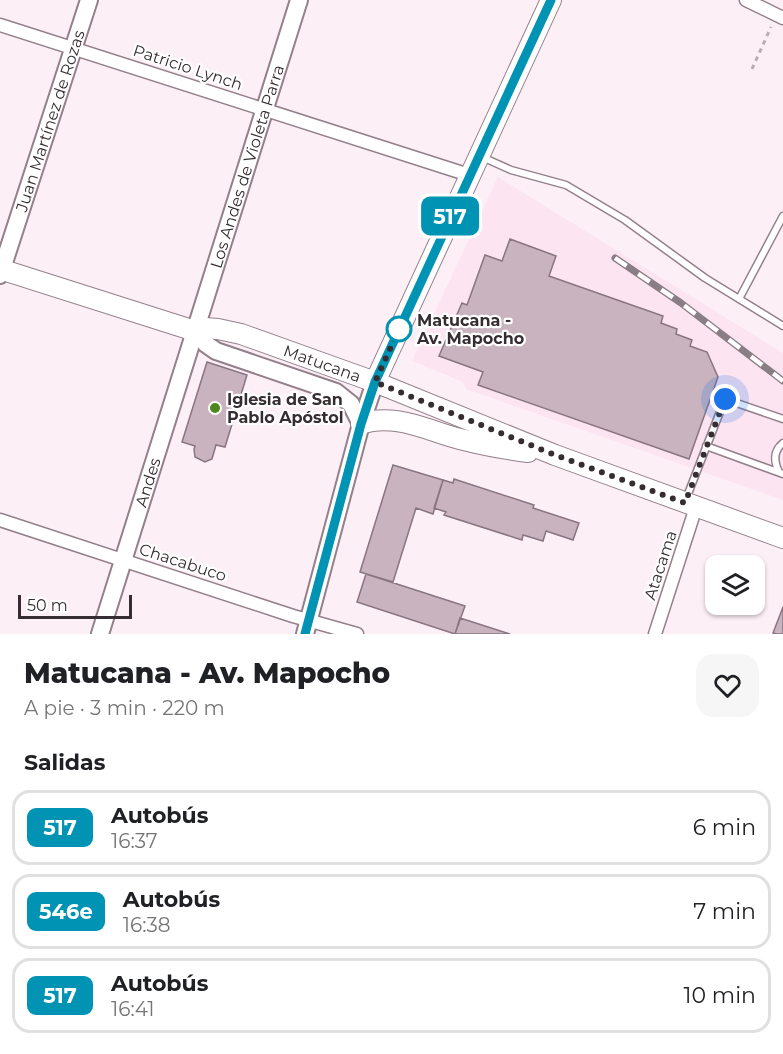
<!DOCTYPE html>
<html lang="es">
<meta charset="utf-8">
<style>
body{margin:0;font-family:Montserrat,sans-serif;background:#f6f6f6;color:#202124;height:100vh;display:flex;flex-direction:column;font-size:22px;white-space:nowrap}
*{box-sizing:border-box;margin:0}
p{font-size:20px;color:#757577}
.icon{flex:none;width:33px;height:33px;fill:none;stroke:currentColor;stroke-width:2;stroke-linecap:round;stroke-linejoin:round}
.map{position:relative;height:634px;overflow:hidden}
.panel{display:flex;flex-direction:column;background:#fff;flex:1}
.panel>*{flex:none}
.badge{padding:0 12px;border-radius:9px;font-size:21px;line-height:39px}
.buttons{position:absolute;left:705px;top:555px;display:grid;gap:12px}
.buttons a{display:grid;place-items:center;width:60px;height:60px;border-radius:12px;background:#fff;box-shadow:0 2px 4px #0004;font-size:30px}
.scale{position:absolute;left:18px;bottom:15px;width:114px;box-sizing:border-box;padding-left:6px;border:3px solid #352d31;border-top:0;font-size:16px;line-height:21px;white-space:nowrap;color:#352d31;-webkit-text-stroke:4px #fff;paint-order:stroke}
.you{position:absolute;width:30px;height:30px;margin:-15px;border:4px solid #fff;border-radius:50%;background:#1a73e8;box-shadow:0 0 0 9px #1a73e833}
.map>.badge{position:absolute;translate:-50% -50%;box-shadow:0 0 0 3px #fff}
h2{padding:0 24px;font-size:22px;line-height:54px}
.round{display:grid;place-items:center;flex:none;width:63px;height:63px;border-radius:18px;background:#f6f6f6}
.head{display:flex;align-items:center;justify-content:space-between;height:102px;padding:0 24px}
h1{font-size:28px;font-weight:800;line-height:45px}
ul{padding:0;list-style:none}
li{display:flex;align-items:center;gap:18px;height:75px;margin:0 12px 9px;padding:0 12px;border:3px solid #e0e0e0;border-radius:18px}
li div{flex:1}
li b{display:block;font-size:22px}
li em{font-style:normal}
li .badge{min-width:66px;font-weight:700;text-align:center}
.map>svg:first-child{display:block}
.built{fill:#fce4f1}
.building{fill:#c8b3be;stroke:#897580;stroke-width:1.5}
.lines{fill:none;stroke-linecap:round;stroke-linejoin:round}
.lane-casing{stroke:#94808b;stroke-width:9}
.street-casing{stroke:#94808b;stroke-width:15}
.secondary-casing{stroke:#94808b;stroke-width:20}
.primary-casing{stroke:#94808b;stroke-width:22}
.path{stroke:#baaeb4;stroke-width:3;stroke-dasharray:4.5 4.5;stroke-linecap:butt}
.lane{stroke:#fff;stroke-width:6}
.street{stroke:#fff;stroke-width:12}
.secondary{stroke:#fff;stroke-width:16}
.primary{stroke:#fff;stroke-width:20}
.rail-casing{stroke:#897e84;stroke-width:7}
.rail{stroke:#fff;stroke-width:4.5;stroke-dasharray:14;stroke-linecap:butt}
.line-casing{stroke:#fff;stroke-width:14}
.line{stroke:#0093b3;stroke-width:9}
.walk{stroke:#352d31;stroke-width:6;stroke-dasharray:0 10.8}
.stop-dot{fill:#fff;stroke:#0093b3;stroke-width:3}
.poi-dot{fill:#4d851f;stroke:#fff;stroke-width:2}
.labels{text-anchor:middle;stroke-width:4.5;stroke-linejoin:round;paint-order:stroke}
.street-label{font-size:16px;fill:#352d31;stroke:#fff}
.stop-label{font-size:16px;font-weight:bold;fill:#352d31;stroke:#fff;text-anchor:start}
.poi-label{font-size:16px;font-weight:bold;fill:#352d31;stroke:#fff;text-anchor:start}
</style>
<div class="map">
<svg width="783" height="634" viewBox="0 0 783 634">
<rect width="100%" height="100%" fill="#fdeff6"/>
<path class="built" d="M 498,177 L 783,353 L 783,500 L 466,389 L 463,382 L 412,361 Z"/>
<path class="building" d="M 510,239 L 556,256 L 549,276 L 663,316 L 661,323 L 677,329 L 676,334 L 692,340 L 690,346 L 707,352 L 718,377 L 689,459 L 478,385 L 483,372 L 439,356 L 462,303 L 467,305 L 485,255 L 502,261 Z
M 207,362 L 247,375 L 225,447 L 216,445 L 212,459 L 205,462 L 195,457 L 194,449 L 195,446 L 182,442 Z
M 393,465 L 443,480 L 433,514 L 416,508 L 393,582 L 360,572 Z
M 454,479 L 534,505 L 533,508 L 579,523 L 573,540 L 546,531 L 543,541 L 523,535 L 522,540 L 444,515 L 446,512 L 434,508 L 443,480 L 453,483 Z
M 366,574 L 465,606 L 455,634 L 357,602 Z
M 783,607 L 783,634 L 776,634 L 773,633 Z
M 460,618 L 510,634 L 455,634 Z"/>
<g class="lines">
<g class="lane-casing">
<path id="lane" d="M 482,157 L 511,170 L 566,185 L 625,220 L 705,278 L 783,326
M 739,299 L 783,216
M 706,446 L 783,474
M 779,472 C 774,462 773,451 783,443
M 686,499 L 725,399 L 783,419"/>
</g>
<g class="street-casing">
<path id="street" d="M 746,0 L 783,18
M 0,25 L 469,175
M 0,520 L 293,616 L 357,634
M 655,634 L 696,507"/>
</g>
<g class="secondary-casing">
<g id="secondary">
<path id="s1" d="M 0,275 L 89,0"/>
<path d="M 195,331 L 206,344 L 216,351 L 336,392 L 351,404 L 361,424"/>
<path id="s2" d="M 100,634 L 299,0"/>
<path d="M 305,634 L 361,424 L 375,382"/>
</g>
</g>
<g class="primary-casing">
<g id="primary">
<path id="s3" d="M 0,269 L 195,331 L 205,328 L 218,329 L 241,334 L 375,382 L 555,455 L 783,538"/>
<path d="M 375,382 L 551,0"/>
<path d="M 361,424 C 393,412 429,431 460,439 C 483,445 505,449 528,452"/>
</g>
</g>
<path class="path" d="M 752,69 L 771,27"/>
<use href="#lane" class="lane"/>
<use href="#street" class="street"/>
<use href="#secondary" class="secondary"/>
<use href="#primary" class="primary"/>
<g class="rail-casing">
<path id="rail" d="M 615,258 L 681,303 L 783,381"/>
</g>
<use href="#rail" class="rail"/>
</g>
<g class="lines">
<g class="line-casing">
<path id="line" d="M 305,634 L 361,424 L 375,382 L 551,0"/>
</g>
<use href="#line" class="line"/>
<path class="walk" d="M 399,329 L 375,382 L 555,455 L 685,503 L 725,399"/>
</g>
<circle class="stop-dot" cx="399" cy="329" r="12"/>
<circle class="poi-dot" cx="215" cy="408" r="6"/>
<g class="labels">
<g class="street-label">
<text transform="translate(188 67) rotate(18)" y="6">Patricio Lynch</text>
<text dy="6" stroke="none"><textPath href="#s1" startOffset="162">Juan Martínez de Rozas</textPath></text>
<text dy="6" stroke="none"><textPath href="#s2" startOffset="490">Los Andes de Violeta Parra</textPath></text>
<text dy="6" stroke="none"><textPath href="#s3" startOffset="338">Matucana</textPath></text>
<text dy="6" stroke="none"><textPath href="#s2" startOffset="159">Andes</textPath></text>
<text transform="translate(183 562) rotate(18)" y="6">Chacabuco</text>
<text transform="translate(660 565) rotate(-72)" y="6">Atacama</text>
</g>
<g class="stop-label">
<text x="417" y="326">Matucana -<tspan x="417" dy="18">Av. Mapocho</tspan></text>
</g>
<g class="poi-label">
<text x="227" y="405">Iglesia de San<tspan x="227" dy="18">Pablo Apóstol</tspan></text>
</g>
</g>
</svg>
<div class="buttons">
<a><svg class="icon" aria-label="layers" viewBox="0 0 24 24"><path d="M12 4l9 5-9 5-9-5zM3 14l9 5 9-5"/></svg></a>
</div>
<div class="scale">50 m</div>
<div class="you" style="left:725px;top:399px"></div>
<b class="badge" style="left:450px;top:216px;background:#0093b3;color:#fff">517</b>
</div>
<section class="panel">
<div class="head"><div><h1>Matucana - Av. Mapocho</h1><p>A pie · 3 min · 220 m</p></div><a class="round"><svg class="icon" aria-label="heart" viewBox="0 0 24 24"><path d="M12 20l-8-8c-3-5 5-10 8-4 3-6 11-1 8 4z"/></svg></a></div>
<h2>Salidas</h2>
<ul>
<li><span class="badge" style="background:#0093b3;color:#fff">517</span><div><b>Autobús</b><p>16:37</p></div><em>6 min</em></li>
<li><span class="badge" style="background:#0093b3;color:#fff">546e</span><div><b>Autobús</b><p>16:38</p></div><em>7 min</em></li>
<li><span class="badge" style="background:#0093b3;color:#fff">517</span><div><b>Autobús</b><p>16:41</p></div><em>10 min</em></li>
</ul>
</section>
